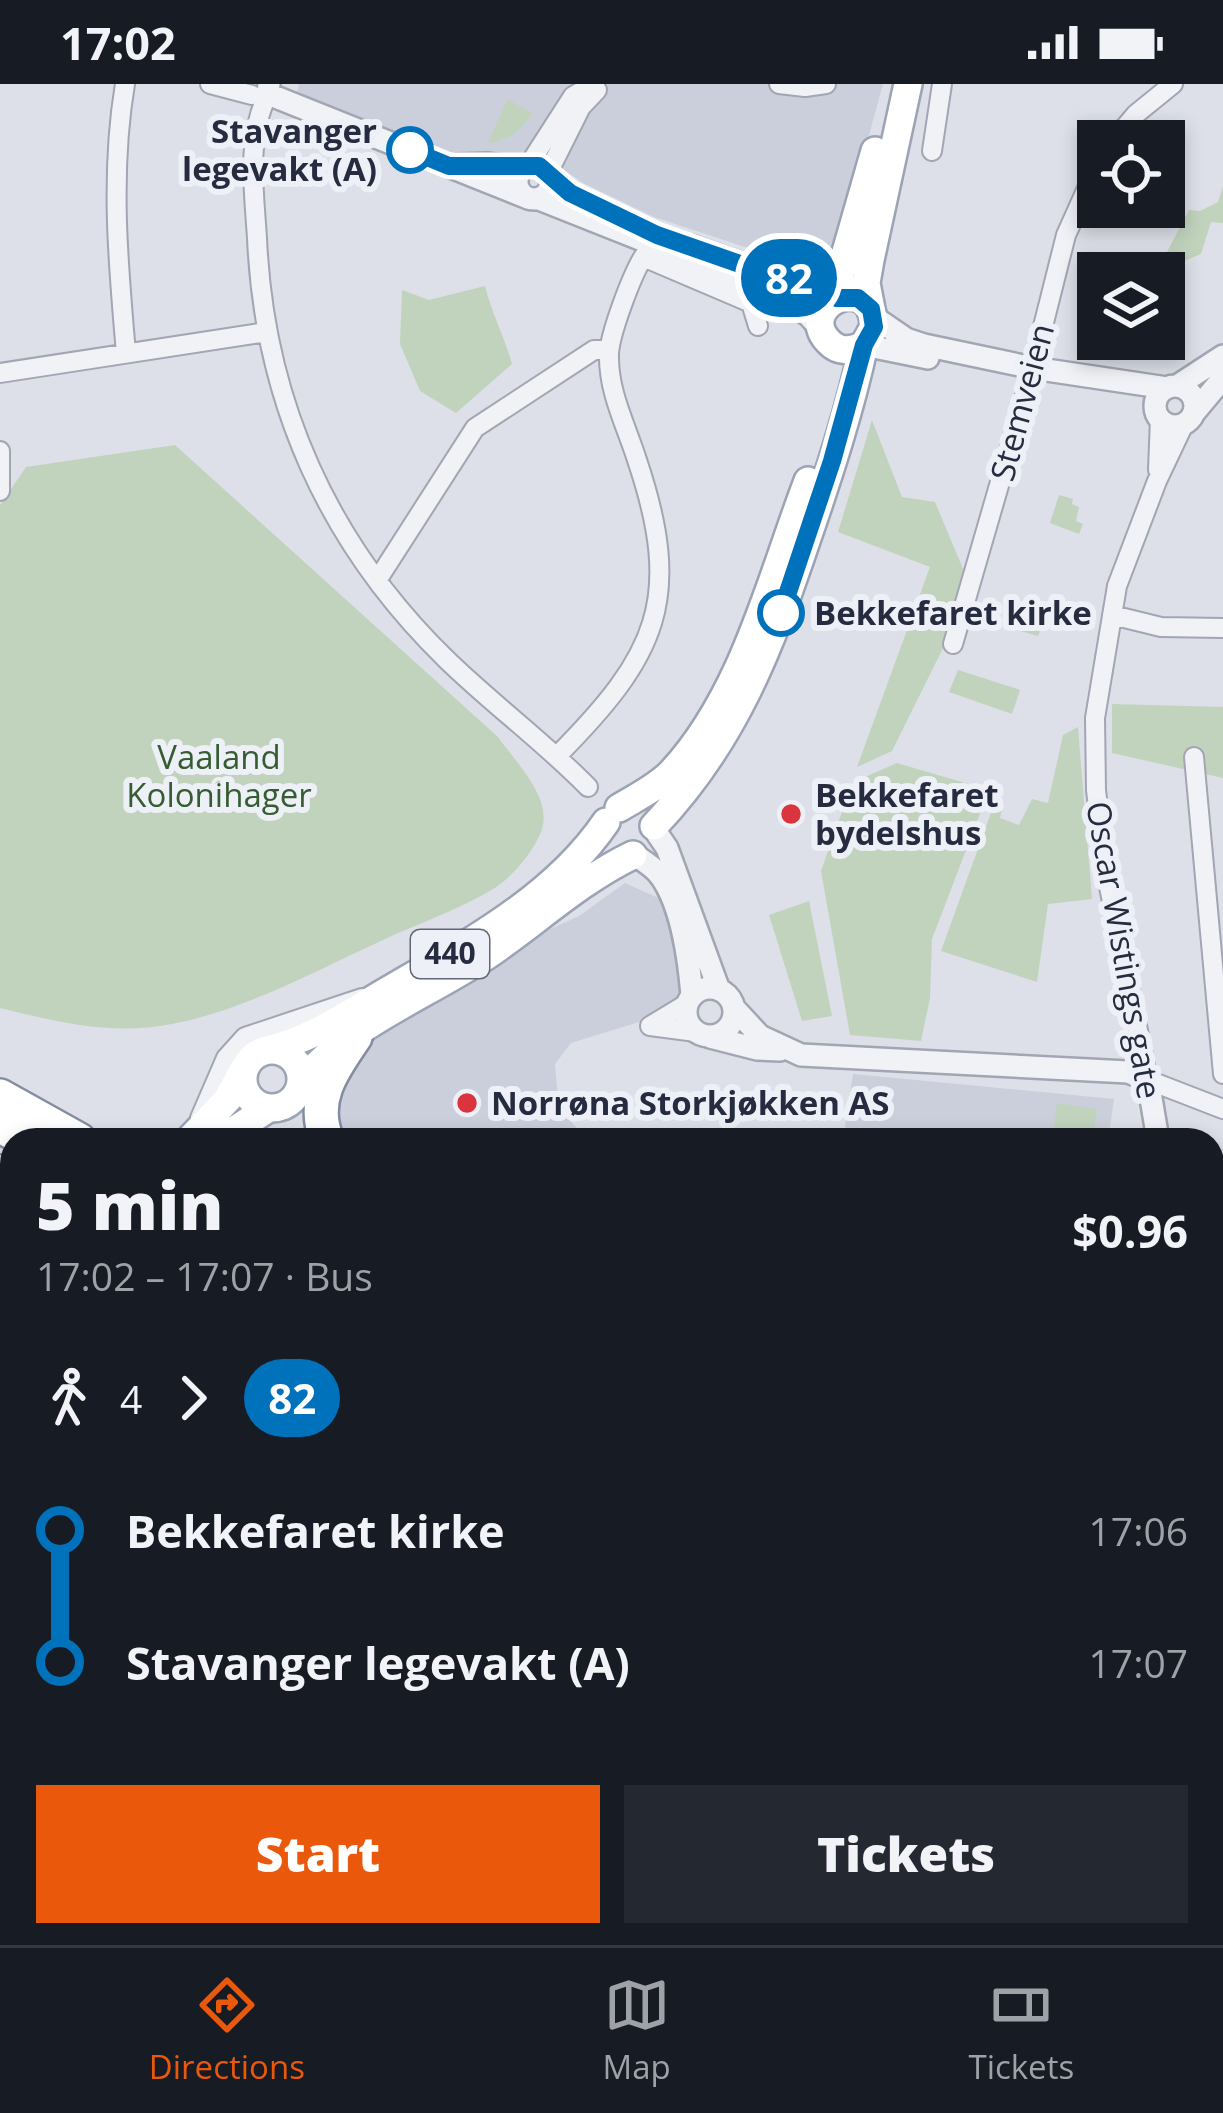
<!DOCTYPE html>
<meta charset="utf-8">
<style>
body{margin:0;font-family:"Open Sans",sans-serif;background:#242831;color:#f1f3f6;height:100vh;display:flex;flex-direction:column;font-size:45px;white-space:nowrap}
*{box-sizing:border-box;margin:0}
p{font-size:39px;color:#9ea1a6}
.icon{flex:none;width:66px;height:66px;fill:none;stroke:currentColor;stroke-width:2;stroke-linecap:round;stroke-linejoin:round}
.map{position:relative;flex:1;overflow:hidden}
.panel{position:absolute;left:0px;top:1044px;width:1224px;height:819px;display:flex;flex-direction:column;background:#171b24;border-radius:36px 36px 0 0;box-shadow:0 6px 18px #0003}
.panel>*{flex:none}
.badge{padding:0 24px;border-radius:39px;font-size:42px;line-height:78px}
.buttons{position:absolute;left:1077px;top:36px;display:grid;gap:24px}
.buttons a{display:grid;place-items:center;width:108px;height:108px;border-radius:0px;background:#171b24;box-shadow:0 6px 18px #0003;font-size:60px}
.map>.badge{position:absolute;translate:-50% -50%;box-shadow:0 0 0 6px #fff}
.legs{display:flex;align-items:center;gap:18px;height:132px;padding:0 36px;font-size:39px}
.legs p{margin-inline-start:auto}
.overview{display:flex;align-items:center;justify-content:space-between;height:204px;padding:0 36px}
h1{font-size:66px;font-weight:800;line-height:90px}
.button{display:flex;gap:24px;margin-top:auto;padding:24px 36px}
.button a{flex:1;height:138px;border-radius:0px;background:#ea580c;color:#fff;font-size:48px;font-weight:800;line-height:138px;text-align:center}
.button a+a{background:#242831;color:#f1f3f6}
ul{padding:0 36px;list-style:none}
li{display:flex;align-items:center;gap:42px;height:132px;font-size:45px}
li i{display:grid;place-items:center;width:18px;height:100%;margin:0 15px;background:currentColor}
li i::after{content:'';width:30px;height:30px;margin:-15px;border:9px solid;border-radius:50%;background:#171b24}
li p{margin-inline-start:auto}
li:first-child i{background:linear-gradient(#0000 50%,currentColor 0)}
li:last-child i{background:linear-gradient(currentColor 50%,#0000 0)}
.status{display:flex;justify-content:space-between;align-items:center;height:84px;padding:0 60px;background:#171b24;direction:ltr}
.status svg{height:33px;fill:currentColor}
.dock{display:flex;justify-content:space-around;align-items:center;height:168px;border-top:3px solid #363941;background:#171b24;font-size:33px;color:#9ea1a6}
.dock a{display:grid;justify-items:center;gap:6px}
.dock .on{color:#ea580c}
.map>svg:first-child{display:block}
.built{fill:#cbcfdb}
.green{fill:#c1d3bd}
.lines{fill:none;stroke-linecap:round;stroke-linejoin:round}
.minor-casing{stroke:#a2a6b2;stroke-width:22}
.tertiary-casing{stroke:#a2a6b2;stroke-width:26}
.primary-casing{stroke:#9ba3b5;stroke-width:32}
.motorway-casing{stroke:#838ca0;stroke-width:38}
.minor{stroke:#f0f2f6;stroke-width:18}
.tertiary{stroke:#f0f2f6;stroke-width:21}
.primary{stroke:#fff;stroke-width:27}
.motorway{stroke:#fff;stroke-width:33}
.line-1-casing{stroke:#fff;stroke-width:27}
.line-1{stroke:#0072bc;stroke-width:18}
.stop-1-dot{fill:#fff;stroke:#0072bc;stroke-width:6}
.poi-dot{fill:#da353e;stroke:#edf0f6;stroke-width:4.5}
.labels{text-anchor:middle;stroke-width:12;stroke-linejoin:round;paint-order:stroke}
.shield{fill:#edf0f6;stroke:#616777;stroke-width:3}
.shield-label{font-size:30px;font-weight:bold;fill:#252c40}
.stop-label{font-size:33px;font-weight:bold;fill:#252c40;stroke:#edf0f6;text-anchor:end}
.street-label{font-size:33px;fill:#252c40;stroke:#edf0f6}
.park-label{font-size:33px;fill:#355d31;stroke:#edf0f6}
.poi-label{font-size:33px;font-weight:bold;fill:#252c40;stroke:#edf0f6;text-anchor:start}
</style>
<div class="status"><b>17:02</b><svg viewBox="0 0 49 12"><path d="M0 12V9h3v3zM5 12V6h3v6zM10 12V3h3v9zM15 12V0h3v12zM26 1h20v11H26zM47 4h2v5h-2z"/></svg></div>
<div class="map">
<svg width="1223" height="1861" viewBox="0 0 1223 1861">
<rect width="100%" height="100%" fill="#dde0e8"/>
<path class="built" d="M 299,0 L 883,0 L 841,154 L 827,179 L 801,179 L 775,173 L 654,133 L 585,100 L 547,75 L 451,73 L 297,9 Z
M 625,799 L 663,816 L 682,875 L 684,902 L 668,929 L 571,959 L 555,980 L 559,1025 L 588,1056 L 338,1056 L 335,1009 L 366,961 L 533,853 L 579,832 Z
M 853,990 L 1114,1015 L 1108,1056 L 851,1056 L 845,1041 Z"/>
<path class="green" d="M 507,15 L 533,30 C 519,46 510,57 488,59 Z
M 1223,102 L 1223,139 L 1211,138 L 1201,170 L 1156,189 L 1189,126 L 1200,127 L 1218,118 Z
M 485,202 C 492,230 504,252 512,280 L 456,329 L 420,307 L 400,260 L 402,206 L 429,216 Z
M 872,336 L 902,413 L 935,418 L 966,492 L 949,552 L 892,667 L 857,683 L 930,483 L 838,448 Z
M 175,361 L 498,653 C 514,676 549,710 543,741 C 539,762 512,794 493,805 C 460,825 420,839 385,855 C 317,886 246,926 172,940 C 112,952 58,938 0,924 L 0,421 L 26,383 Z
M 1059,411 L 1073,415 L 1072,420 L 1079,423 L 1076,437 L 1083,440 L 1079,450 L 1050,439 Z
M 1025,520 L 1055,530 L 1051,539 L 1044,537 L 1038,552 L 1017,546 Z
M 958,586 L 1020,606 L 1012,630 L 949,608 Z
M 1112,620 L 1223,623 L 1223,694 L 1112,669 Z
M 1078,643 L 1092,815 L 1048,820 L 1037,898 L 941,867 L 996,715 L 1004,717 L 1000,734 L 1019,741 L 1032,715 L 1048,719 L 1063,651 Z
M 897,679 L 989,706 L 932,855 L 930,914 L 921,957 L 850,951 L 821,787 L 842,728 L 865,693 Z
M 809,817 L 832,932 L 802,937 L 769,831 Z
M 1057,1019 L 1097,1025 L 1093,1056 L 1052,1056 Z
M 1223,1589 L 1223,1669 L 1212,1666 L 1212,1596 Z
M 0,1595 L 12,1635 L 12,1695 L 0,1670 Z
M 401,1851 L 653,1851 L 642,1861 L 403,1861 Z
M 773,1851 L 855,1851 L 848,1861 L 771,1861 Z"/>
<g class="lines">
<g class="minor-casing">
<path id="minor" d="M 125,0 C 110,89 118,179 126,269
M 210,0 L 252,11
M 779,0 L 805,3 L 826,0
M 268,10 C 246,53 254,107 257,154 C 264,317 328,460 446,575 C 492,620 543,657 588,703
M 1113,57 L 1136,30 L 1173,0
M 932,67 L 942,0
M 528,82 L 573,12 L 594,0
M 548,89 L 581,23 L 597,6
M 643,173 L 751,219 L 758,242
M 0,289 L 266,248
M 1184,340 L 1157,397 L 1117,502 L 1095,634 L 1096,706 L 1105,783 L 1148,996 L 1223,1025
M 0,367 L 0,407
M 1158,386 L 1160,334
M 378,495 L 475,344 L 594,266 L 609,266
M 1112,531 L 1161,543 L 1223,544
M 953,560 L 1029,298 L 1066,151 L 1098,80
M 557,672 C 657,571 684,516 637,376 C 626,341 608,308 609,270 C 610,249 631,194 642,175 C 647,166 653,162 656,152
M 1194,673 L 1223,990
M 650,942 L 696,948
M 650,942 L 688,919
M 200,1034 L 226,974 L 245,953 L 362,914
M 0,1407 L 1,1384 L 12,1349
M 0,1454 L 12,1454
M 1212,1505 L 1223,1507
M 0,1563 L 12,1617
M 1212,1811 L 1223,1808
M 93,1851 L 95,1861
M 243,1861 L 302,1851
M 1016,1861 L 1052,1851
M 1145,1861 L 1151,1851"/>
</g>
<g class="tertiary-casing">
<path id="tertiary" d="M 269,0 L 268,10 L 528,114
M 458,81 L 487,80 L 523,85
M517 98a17 17 0 1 1 34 0a17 17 0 1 1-34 0Z
M 550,95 L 570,109 L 639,143
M 539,115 L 766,205 L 808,231 L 821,245
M 691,162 L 837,214
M 874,233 L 906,255 L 924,261 L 1033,284 L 1167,304
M 864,261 L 928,274
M 1177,302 L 1223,272
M1155 322a20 20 0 1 1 40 0a20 20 0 1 1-40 0Z
M 1193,330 L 1223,294
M 654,745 L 667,764 L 719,906
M 635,771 C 642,776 652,782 658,789 C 681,817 689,876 692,912
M686 928a24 24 0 1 1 48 0a24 24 0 1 1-48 0Z
M 734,924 L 760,952 L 801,971 L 1128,988 L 1148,996 L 1158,1056
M 710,953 L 757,965 L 780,966
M 1212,1247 L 1213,1248"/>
</g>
<g class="primary-casing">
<path id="primary" d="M 839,213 L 840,189 L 875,67
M 871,225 L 866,199 L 870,176 L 908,0
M 619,724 C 637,713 658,703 672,688 C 744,610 771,494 808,397
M 654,742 C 735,657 770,563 807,454 C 829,390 850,326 864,261 L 874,243 C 873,184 795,222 828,257 C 839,269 851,267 864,261
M243 995a29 29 0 1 1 58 0a29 29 0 1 1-58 0Z
M 267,966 C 310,956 345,932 382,910 C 463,862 552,817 606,738
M 301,999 C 347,941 426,912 486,872 C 535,839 579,797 633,771
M 189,1056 L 228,1015 L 243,986
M 219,1056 L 269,1024
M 0,1265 L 12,1247
M 0,1295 L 12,1277
M 0,1709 L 12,1733
M 0,1746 L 12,1772
M 47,1851 L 51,1861"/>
</g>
<g class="motorway-casing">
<path id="motorway" d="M 0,1012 L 79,1056
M 0,1042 L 27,1056
M 327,1056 C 310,1016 333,985 355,953
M 0,1088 L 12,1093
M 1212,1422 L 1223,1423
M 1212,1458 L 1223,1459"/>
</g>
<use href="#minor" class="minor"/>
<use href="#tertiary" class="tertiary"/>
<use href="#primary" class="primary"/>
<use href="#motorway" class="motorway"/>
</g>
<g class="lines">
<g class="line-1-casing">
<path id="line-1" d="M 410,66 L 449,82 L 539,82 L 570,109 L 657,151 L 837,214 L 858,214 L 871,225 L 874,243 L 864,261 L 832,377 L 781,529"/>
</g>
<use href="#line-1" class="line-1"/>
</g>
<g class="stop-1-dot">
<circle cx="410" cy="66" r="21"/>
<circle cx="781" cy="529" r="21"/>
</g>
<g class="poi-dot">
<circle cx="791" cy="730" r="12"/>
<circle cx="467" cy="1019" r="12"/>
</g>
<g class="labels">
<rect class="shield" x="411" y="846" width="78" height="48" rx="9"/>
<g class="shield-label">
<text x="450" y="880">440</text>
</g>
<g class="stop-label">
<text x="377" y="59">Stavanger<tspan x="377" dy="38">legevakt (A)</tspan></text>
<text x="814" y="541" text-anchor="start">Bekkefaret kirke</text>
</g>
<g class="street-label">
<text transform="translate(1022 318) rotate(-75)" y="12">Stemveien</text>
<text transform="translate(1124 866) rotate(80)" y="12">Oscar Wistings gate</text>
</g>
<g class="park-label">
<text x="219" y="685">Vaaland<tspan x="219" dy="38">Kolonihager</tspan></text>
</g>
<g class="poi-label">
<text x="815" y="723">Bekkefaret<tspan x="815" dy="38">bydelshus</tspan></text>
<text x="491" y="1031">Norrøna Storkjøkken AS</text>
</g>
</g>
</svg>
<div class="buttons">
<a><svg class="icon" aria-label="locate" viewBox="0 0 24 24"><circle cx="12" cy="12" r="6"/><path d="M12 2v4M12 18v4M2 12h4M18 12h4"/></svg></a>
<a><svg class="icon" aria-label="layers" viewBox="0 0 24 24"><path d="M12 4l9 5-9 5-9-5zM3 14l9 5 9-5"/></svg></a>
</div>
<b class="badge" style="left:789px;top:194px;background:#0072bc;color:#fff">82</b>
<section class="panel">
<div class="overview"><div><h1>5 min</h1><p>17:02 – 17:07 · Bus</p></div><b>$0.96</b></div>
<div class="legs"><svg class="icon" aria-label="walk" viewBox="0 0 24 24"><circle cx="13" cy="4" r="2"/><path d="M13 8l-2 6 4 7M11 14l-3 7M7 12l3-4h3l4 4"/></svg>4<svg class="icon" aria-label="forward" viewBox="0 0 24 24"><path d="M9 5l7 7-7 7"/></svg><b class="badge" style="background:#0072bc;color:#fff">82</b></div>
<ul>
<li><i style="color:#0072bc"></i><b>Bekkefaret kirke</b><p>17:06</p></li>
<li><i style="color:#0072bc"></i><b>Stavanger legevakt (A)</b><p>17:07</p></li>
</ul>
<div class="button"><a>Start</a><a>Tickets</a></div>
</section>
</div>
<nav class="dock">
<a class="on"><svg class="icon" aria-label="directions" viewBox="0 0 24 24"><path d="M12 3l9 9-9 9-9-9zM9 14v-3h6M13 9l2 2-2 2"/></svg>Directions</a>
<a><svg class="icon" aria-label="map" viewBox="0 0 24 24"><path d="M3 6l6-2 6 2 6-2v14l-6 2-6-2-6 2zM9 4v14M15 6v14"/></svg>Map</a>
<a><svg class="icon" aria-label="tickets" viewBox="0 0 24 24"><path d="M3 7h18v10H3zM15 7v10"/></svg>Tickets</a>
</nav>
